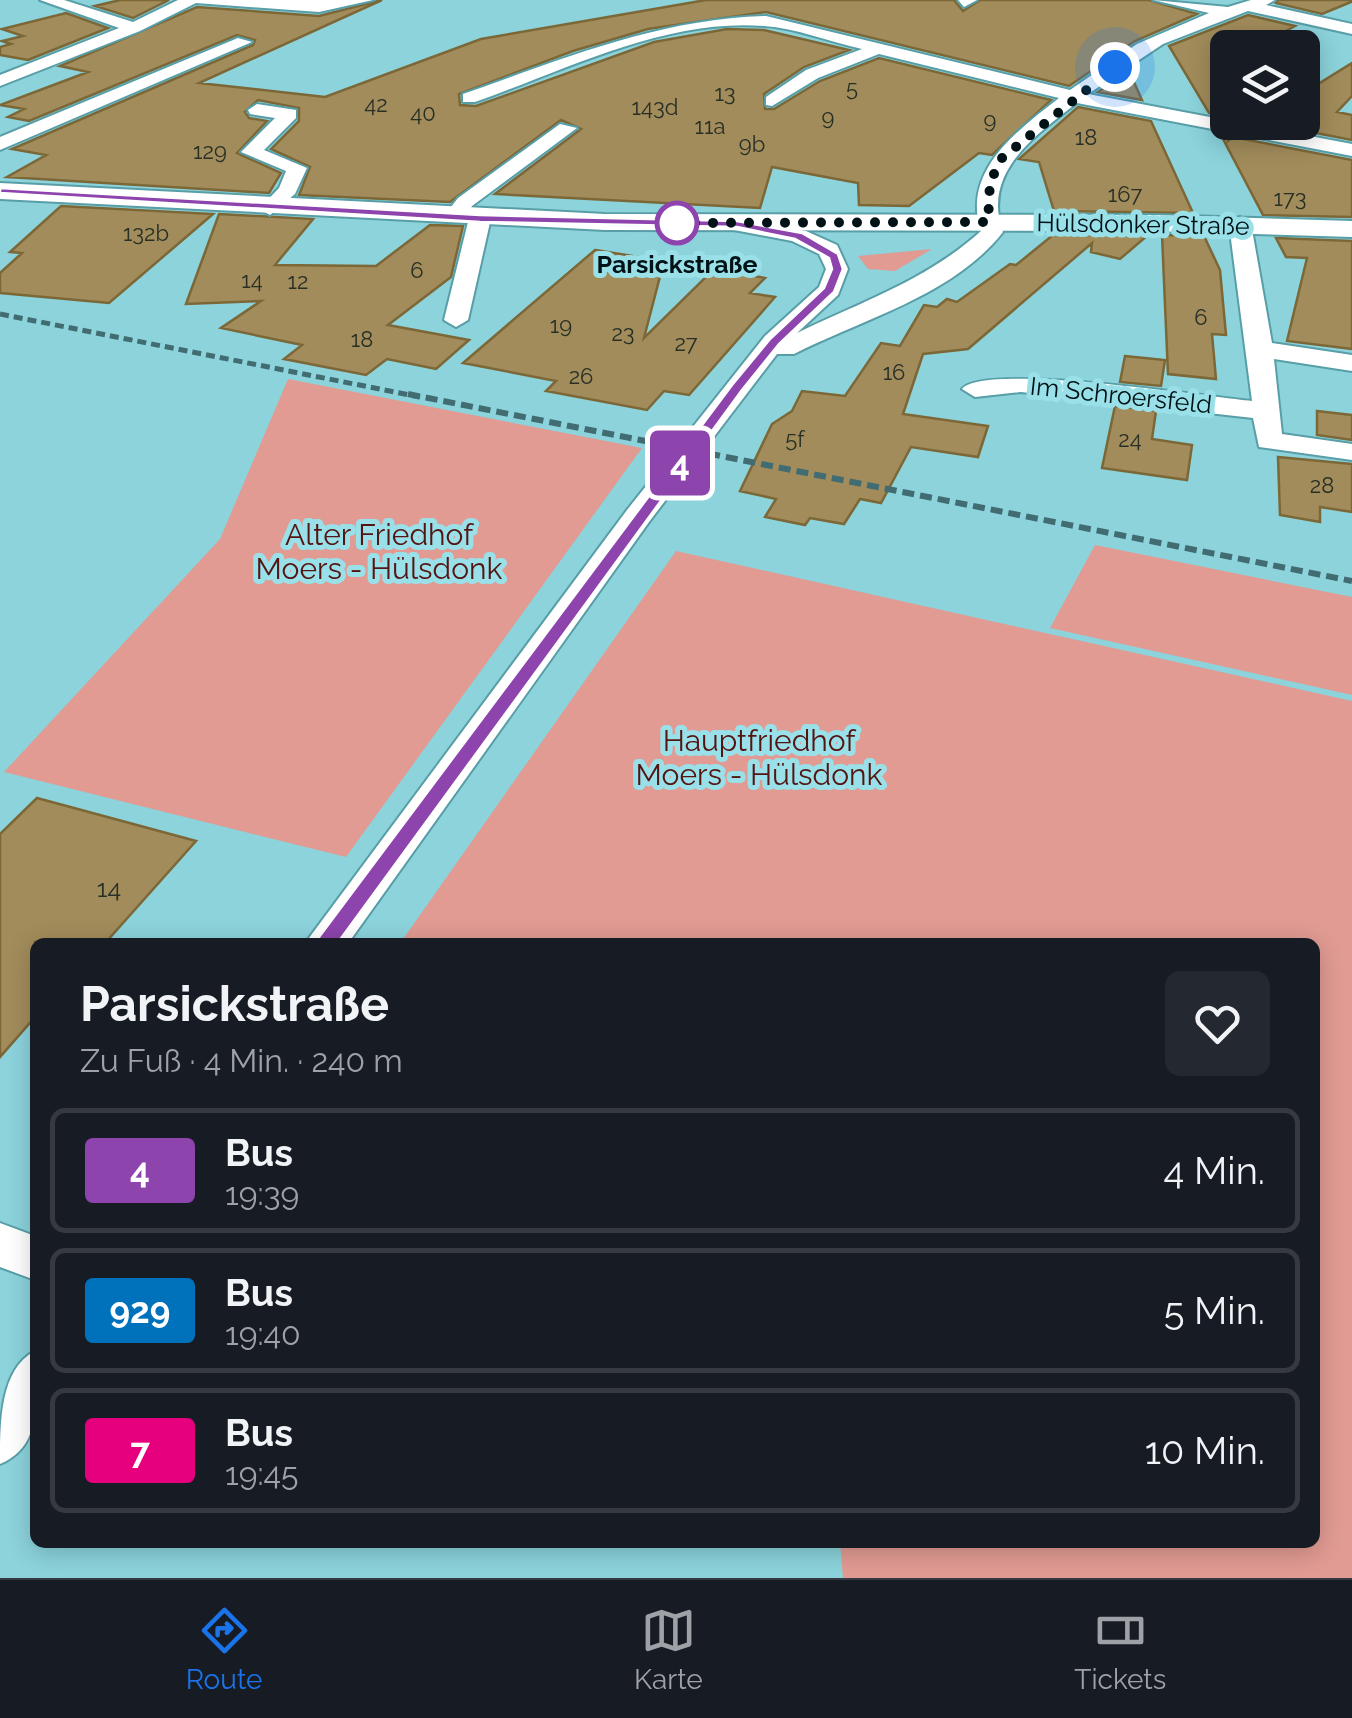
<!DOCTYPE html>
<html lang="de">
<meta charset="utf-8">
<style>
body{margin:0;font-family:Raleway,sans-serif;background:#242831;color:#f1f3f6;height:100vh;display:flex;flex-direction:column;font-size:38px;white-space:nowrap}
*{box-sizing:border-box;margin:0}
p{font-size:32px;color:#9ea1a6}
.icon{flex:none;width:55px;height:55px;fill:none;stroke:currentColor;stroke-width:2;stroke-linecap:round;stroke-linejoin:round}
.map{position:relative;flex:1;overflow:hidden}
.drawer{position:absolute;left:30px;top:938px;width:1290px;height:610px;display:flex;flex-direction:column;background:#171b24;border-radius:15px;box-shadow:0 5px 25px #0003}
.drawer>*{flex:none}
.badge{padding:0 20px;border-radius:8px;font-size:35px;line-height:65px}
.controls{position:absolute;left:1210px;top:30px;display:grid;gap:20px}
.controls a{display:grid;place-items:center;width:110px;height:110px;border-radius:15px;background:#171b24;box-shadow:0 5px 25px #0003;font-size:50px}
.you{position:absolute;width:50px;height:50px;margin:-25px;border:8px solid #fff;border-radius:50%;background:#1a73e8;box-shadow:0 0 0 15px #1a73e833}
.map>.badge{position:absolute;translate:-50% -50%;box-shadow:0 0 0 5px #fff}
.round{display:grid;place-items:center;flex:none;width:105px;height:105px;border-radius:15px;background:#242831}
.headline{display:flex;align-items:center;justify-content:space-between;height:170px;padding:0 50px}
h1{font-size:48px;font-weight:700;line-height:75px}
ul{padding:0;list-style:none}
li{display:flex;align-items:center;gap:30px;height:125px;margin:0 20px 15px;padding:0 30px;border:5px solid #363941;border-radius:15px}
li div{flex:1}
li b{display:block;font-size:38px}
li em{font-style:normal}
li .badge{min-width:110px;font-weight:700;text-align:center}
.dock{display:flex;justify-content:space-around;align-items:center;height:140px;border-top:2px solid #363941;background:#171b24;font-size:28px;color:#9ea1a6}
.dock a{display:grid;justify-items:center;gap:5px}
.dock .active{color:#1a73e8}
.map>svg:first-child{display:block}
.green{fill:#e19b93}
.building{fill:#a28c5b;stroke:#7c6737;stroke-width:2.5}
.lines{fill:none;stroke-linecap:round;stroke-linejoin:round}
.minor-casing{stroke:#589ea7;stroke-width:4}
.tertiary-casing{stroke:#589ea7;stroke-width:4}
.minor{fill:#fff;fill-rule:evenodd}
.tertiary{fill:#fff;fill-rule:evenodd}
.rail-far1{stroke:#416c71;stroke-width:5;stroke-dasharray:9 5;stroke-linecap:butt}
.rail{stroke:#416c71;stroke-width:6;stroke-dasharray:12 6;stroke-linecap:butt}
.line{fill:#8e44ad;stroke:#fff;stroke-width:2.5}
.walk{stroke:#001215;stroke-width:10;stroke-dasharray:0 18}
.stop-dot{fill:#fff;stroke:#8e44ad;stroke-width:5}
.labels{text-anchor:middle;stroke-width:10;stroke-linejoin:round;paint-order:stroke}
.far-number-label{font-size:22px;fill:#283026}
.far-street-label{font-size:25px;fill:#001215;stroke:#99e0e9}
.far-stop-label{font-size:25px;font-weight:bold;fill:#001215;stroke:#99e0e9}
.number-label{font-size:25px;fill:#283026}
.park-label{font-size:30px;fill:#541412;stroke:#99e0e9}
</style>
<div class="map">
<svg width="1352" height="1578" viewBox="0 0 1352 1578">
<rect width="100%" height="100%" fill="#8cd3dc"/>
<path class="green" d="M 932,249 L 895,271 L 868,269 L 858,256 Z
M 288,379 L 642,448 L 346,857 L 4,772 L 220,539 Z
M 1095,545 L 1352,597 L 1352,695 L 1050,628 Z
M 676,551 L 1352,701 L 1352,1578 L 843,1578 L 840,1543 L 1315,1542 L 1315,942 L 401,942 Z"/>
<path class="building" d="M 120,0 L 169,0 L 133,18 L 95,6 Z
M 382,0 L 199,83 L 325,97 L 481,39 L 706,0 L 954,0 L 963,11 L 980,0 L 1149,0 L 1197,14 L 1135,41 L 1069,86 L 766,12 L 648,29 L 573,51 L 459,94 L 460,105 L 476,106 L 654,42 L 727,29 L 764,30 L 849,50 L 804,67 L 764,94 L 765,109 L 774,109 L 820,81 L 879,58 L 1051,100 L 992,155 L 979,153 L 909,206 L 859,205 L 858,183 L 772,167 L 760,208 L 495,194 L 581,129 L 561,120 L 450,202 L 299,195 L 310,167 L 271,149 L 299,121 L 299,108 L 258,100 L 245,112 L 249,118 L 267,121 L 237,153 L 281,173 L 269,193 L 7,177 L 46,155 L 12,149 L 253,45 L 255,40 L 237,35 L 29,121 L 8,117 L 24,109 L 0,105 L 88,72 L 60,66 L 197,7 L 319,16 Z
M 1278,0 L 1351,0 L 1351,2 L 1322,14 L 1276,3 Z
M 66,13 L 108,28 L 28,60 L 0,55 L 0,47 L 11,44 L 2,41 L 23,36 L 2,29 Z
M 1248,15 L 1295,26 L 1254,48 L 1228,48 L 1228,117 L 1209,113 L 1169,46 Z
M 1352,63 L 1352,96 L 1337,112 L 1352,115 L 1352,140 L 1259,122 L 1302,122 L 1302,94 Z
M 1129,71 L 1142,100 L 1098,92 Z
M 1078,107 L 1151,121 L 1193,213 L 1054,211 L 1039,162 L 1019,159 Z
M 1221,135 L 1228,136 L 1228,141 L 1233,137 L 1352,160 L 1352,217 L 1263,215 Z
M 61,206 L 213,214 L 109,303 L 0,293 L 0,273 L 22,253 L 10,252 Z
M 219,214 L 313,219 L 275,265 L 376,266 L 430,225 L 463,226 L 451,277 L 388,325 L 469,340 L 436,369 L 387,359 L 366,375 L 284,359 L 302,345 L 221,328 L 261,301 L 186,304 Z
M 1053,235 L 1148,235 L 1120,259 L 1091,252 L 1092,243 L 968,349 L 923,354 L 903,414 L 988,426 L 978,457 L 911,447 L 881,503 L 860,499 L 844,524 L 810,518 L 805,525 L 765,517 L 776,499 L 740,491 L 772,424 L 792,411 L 802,391 L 845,396 L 881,343 L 900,346 L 924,305 L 937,307 L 947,299 L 957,302 L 1010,264 L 1016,265 Z
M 1162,235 L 1204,236 L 1220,270 L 1226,335 L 1212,334 L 1216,379 L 1168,374 Z
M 1276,238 L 1352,241 L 1352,349 L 1287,341 L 1307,258 L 1286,257 Z
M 595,250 L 664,261 L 644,338 L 714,269 L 765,278 L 750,293 L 775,297 L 689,395 L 664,391 L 647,410 L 546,391 L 556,381 L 463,363 Z
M 1125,356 L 1165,360 L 1161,386 L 1120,382 Z
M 1115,406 L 1156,411 L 1152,439 L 1192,445 L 1187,480 L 1102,468 Z
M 1317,411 L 1352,415 L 1352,440 L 1317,435 Z
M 1278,457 L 1352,464 L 1352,512 L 1320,507 L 1320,522 L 1280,515 Z
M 37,798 L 196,841 L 106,942 L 35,942 L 35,1017 L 0,1057 L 0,834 Z"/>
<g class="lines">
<g class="minor-casing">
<path id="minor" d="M 40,0 L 64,0 L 133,22 L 178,0 L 373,0 L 319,12 L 196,3 L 140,31 L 0,86 L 0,75 L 119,28 Z
M 958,0 L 977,0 L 964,7 Z
M 1153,0 L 1228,7 L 1251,0 L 1275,0 L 1266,5 L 1352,24 L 1352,34 L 1248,11 L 1163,44 L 1088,94 L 1352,144 L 1352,156 L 1077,103 C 1036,135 981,172 1003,232 C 954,295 863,319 794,354 L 777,354 L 649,522 L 349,942 L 306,942 L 627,510 L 765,336 L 819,287 L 826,269 L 819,254 L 792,241 L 729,229 L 729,219 L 806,231 L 837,245 L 848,269 L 838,295 L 797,333 C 861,302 927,280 981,231 C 961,171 1018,130 1059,98 L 879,54 L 818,78 L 772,106 L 766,105 L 766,97 L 806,70 L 862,49 C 830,42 796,28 764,26 C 666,18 566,70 475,102 L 463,102 L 463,94 C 563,59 658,19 766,16 L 1070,90 L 1137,44 L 1209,13 Z
M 238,38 L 252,42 L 0,150 L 0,137 Z
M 257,104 L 296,110 L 296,118 L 264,150 L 307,168 L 295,194 L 270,215 L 259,209 L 279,188 L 286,171 L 241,152 L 275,118 L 250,114 L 248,110 Z
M 560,124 L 577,128 L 472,206 L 462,222 L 446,222 L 443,217 L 458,198 Z
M 480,212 L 491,218 L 468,320 L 456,327 L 444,320 L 469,218 Z
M 1240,217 L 1251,224 L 1272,343 L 1352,355 L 1352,371 L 1274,359 L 1282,434 L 1352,444 L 1352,460 L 1259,447 L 1253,418 L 1021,392 L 975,397 L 962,389 C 984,362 1207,397 1252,401 L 1229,224 Z
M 0,1223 L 35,1236 L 35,1280 L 0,1267 Z
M 35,1351 C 35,1393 46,1445 0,1464 C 0,1422 0,1369 35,1351 Z"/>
</g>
<g class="tertiary-casing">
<path id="tertiary" d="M 0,183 L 605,214 L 1151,215 L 1352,221 L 1352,237 L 1151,231 L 605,230 L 0,199 Z"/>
</g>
<use href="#minor" class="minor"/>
<use href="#tertiary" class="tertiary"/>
<path class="rail-far1" d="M 0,314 L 420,397"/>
<path class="rail" d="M 408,394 L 1352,581"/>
</g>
<path class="line" d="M 0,188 L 480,215 L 737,221 L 802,233 L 838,254 L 843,269 L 834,292 L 779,344 L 742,390 L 334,948 L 319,948 L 319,937 L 732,385 L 770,339 L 824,288 L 832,269 L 829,258 L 795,239 L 737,227 L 480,222 L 0,193 Z"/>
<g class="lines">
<path class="walk" d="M 677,223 L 988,222 L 990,182 L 1002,158 L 1115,67"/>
</g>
<circle class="stop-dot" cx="677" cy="223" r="20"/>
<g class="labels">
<g class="far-number-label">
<text x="852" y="96">5</text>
<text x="725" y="101">13</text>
<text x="376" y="112">42</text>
<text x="655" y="115">143d</text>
<text x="423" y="121">40</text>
<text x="828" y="125">9</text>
<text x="990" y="128">9</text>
<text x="710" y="134">11a</text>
<text x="1086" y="145">18</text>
<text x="752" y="152">9b</text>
<text x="210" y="159">129</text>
<text x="1125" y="202">167</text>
<text x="1290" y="206">173</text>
<text x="146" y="241">132b</text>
<text x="417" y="278">6</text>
<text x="252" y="288">14</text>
<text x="298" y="289">12</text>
<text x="1201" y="325">6</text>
<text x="561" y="333">19</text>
<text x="623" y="341">23</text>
<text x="362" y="347">18</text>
<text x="686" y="351">27</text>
<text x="894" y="380">16</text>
<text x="581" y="384">26</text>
<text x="795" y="447">5f</text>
<text x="1130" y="447">24</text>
<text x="1322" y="493">28</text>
</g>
<g class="far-street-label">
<text transform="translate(1143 224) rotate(1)" y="9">Hülsdonker Straße</text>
<text transform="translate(1121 395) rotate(6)" y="9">Im Schroersfeld</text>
</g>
<g class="far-stop-label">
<text x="677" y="273">Parsickstraße</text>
</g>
<g class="number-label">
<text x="109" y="897">14</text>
</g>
<g class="park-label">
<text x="379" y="545">Alter Friedhof<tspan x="379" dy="34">Moers - Hülsdonk</tspan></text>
<text x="759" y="751">Hauptfriedhof<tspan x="759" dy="34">Moers - Hülsdonk</tspan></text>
</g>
</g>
</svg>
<div class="controls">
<a><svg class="icon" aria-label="layers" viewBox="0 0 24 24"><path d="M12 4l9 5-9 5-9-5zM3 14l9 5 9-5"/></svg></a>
</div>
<div class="you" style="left:1115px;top:67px"></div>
<b class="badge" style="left:680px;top:463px;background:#8e44ad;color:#fff">4</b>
<section class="drawer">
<div class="headline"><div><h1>Parsickstraße</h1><p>Zu Fuß · 4 Min. · 240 m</p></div><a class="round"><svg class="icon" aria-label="heart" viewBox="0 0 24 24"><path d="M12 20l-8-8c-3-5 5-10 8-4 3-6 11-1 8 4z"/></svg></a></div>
<ul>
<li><span class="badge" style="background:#8e44ad;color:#fff">4</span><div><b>Bus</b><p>19:39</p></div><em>4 Min.</em></li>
<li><span class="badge" style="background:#0072bc;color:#fff">929</span><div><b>Bus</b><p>19:40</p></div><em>5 Min.</em></li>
<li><span class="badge" style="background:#e6007e;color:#fff">7</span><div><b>Bus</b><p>19:45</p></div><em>10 Min.</em></li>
</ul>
</section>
</div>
<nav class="dock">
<a class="active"><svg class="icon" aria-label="directions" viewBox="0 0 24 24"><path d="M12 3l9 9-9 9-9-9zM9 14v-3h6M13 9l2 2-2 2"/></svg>Route</a>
<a><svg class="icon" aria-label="map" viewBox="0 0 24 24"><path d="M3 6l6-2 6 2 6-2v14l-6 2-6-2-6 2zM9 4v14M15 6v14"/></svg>Karte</a>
<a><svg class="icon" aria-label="tickets" viewBox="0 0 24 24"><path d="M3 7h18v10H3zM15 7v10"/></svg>Tickets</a>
</nav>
